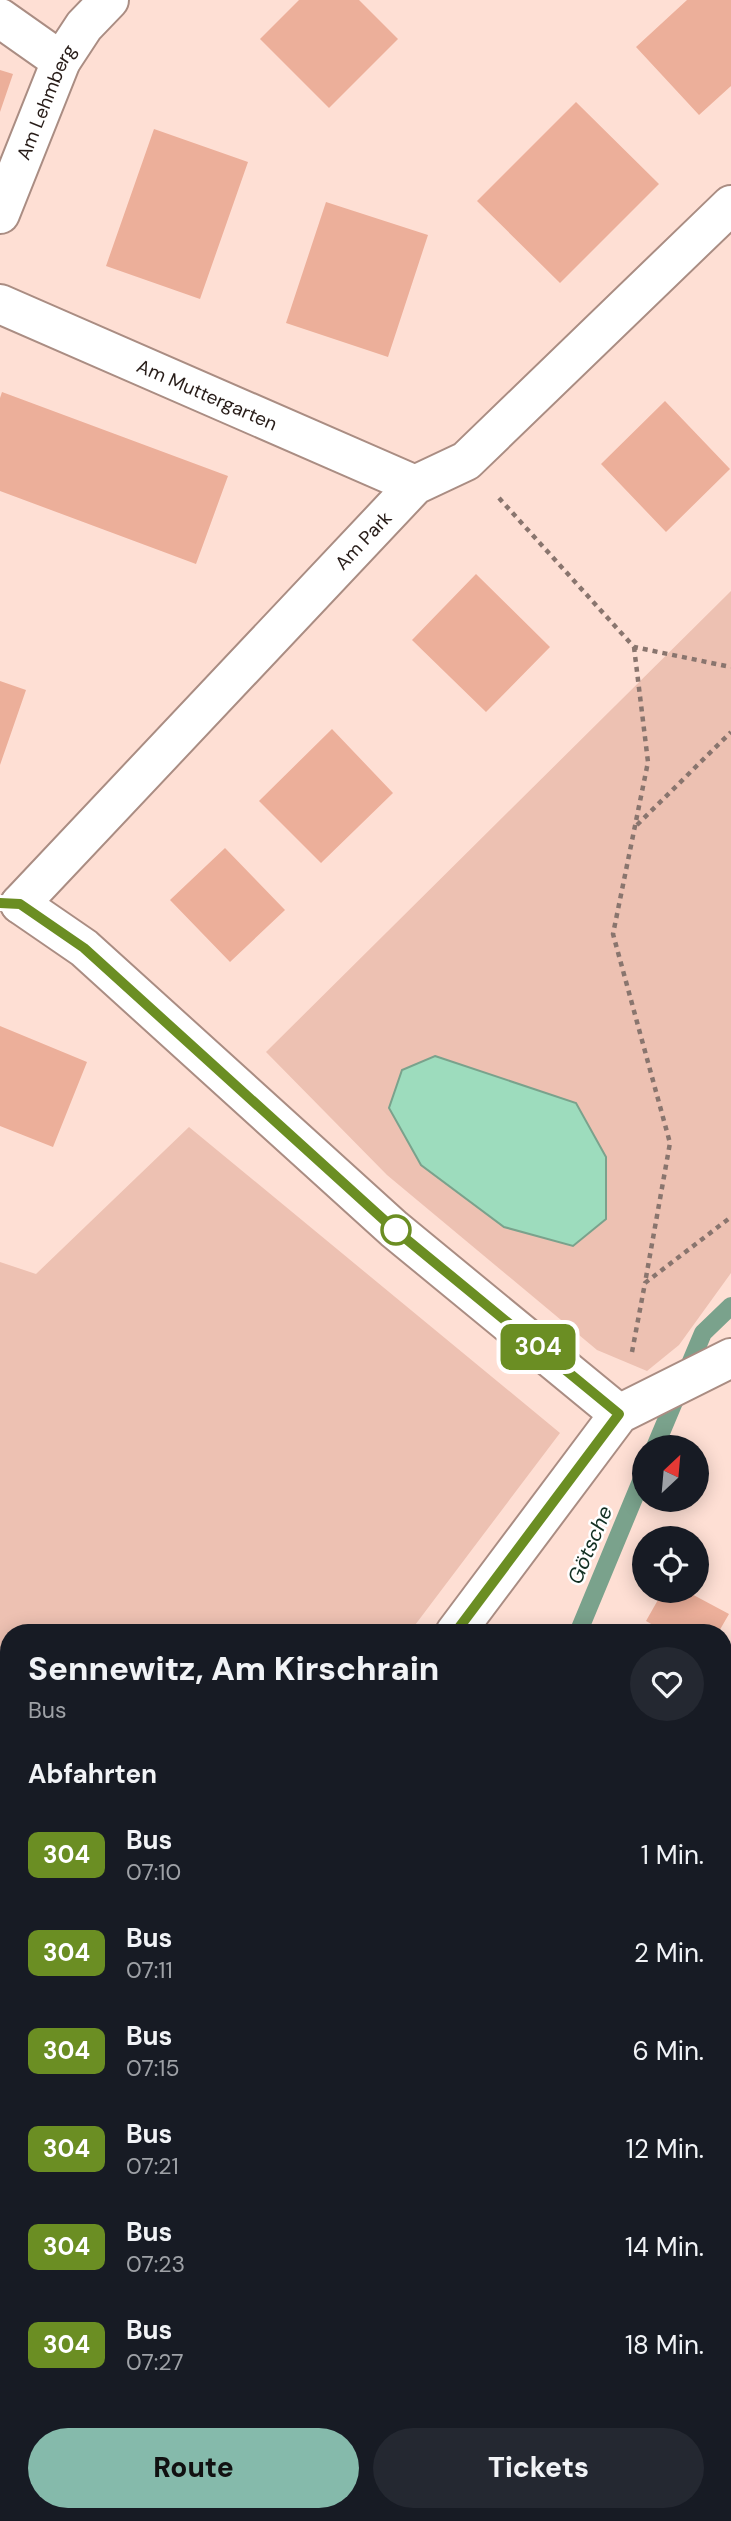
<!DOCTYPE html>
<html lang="de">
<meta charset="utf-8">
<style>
body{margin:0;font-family:"DM Sans",sans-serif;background:#242831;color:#f1f3f6;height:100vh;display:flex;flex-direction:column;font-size:26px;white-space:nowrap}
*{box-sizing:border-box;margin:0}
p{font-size:23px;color:#9ea1a6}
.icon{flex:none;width:38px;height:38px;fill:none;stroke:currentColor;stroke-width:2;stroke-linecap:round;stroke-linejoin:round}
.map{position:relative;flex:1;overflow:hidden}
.sheet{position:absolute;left:0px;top:1624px;width:732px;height:898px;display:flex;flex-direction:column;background:#171b24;border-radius:28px 28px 0 0;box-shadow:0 4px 18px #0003}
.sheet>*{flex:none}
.badge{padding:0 14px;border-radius:10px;font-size:24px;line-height:46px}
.needle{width:46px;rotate:26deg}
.controls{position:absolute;left:632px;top:1435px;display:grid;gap:14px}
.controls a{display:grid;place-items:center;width:77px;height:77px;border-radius:50%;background:#171b24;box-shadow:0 4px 18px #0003;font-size:35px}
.map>.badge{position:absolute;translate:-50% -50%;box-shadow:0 0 0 4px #fff}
h2{padding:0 28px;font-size:26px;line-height:63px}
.round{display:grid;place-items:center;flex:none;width:74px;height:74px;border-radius:37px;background:#242831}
.headline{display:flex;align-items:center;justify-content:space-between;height:119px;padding:0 28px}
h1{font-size:33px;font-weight:800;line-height:52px}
.action{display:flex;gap:14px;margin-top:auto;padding:14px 28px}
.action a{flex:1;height:80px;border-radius:42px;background:#85baab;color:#111;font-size:28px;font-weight:800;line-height:80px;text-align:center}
.action a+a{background:#242831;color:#f1f3f6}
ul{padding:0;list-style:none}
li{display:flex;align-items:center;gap:21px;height:98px;padding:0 28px}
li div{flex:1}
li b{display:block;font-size:26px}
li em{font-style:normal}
li .badge{min-width:77px;font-weight:700;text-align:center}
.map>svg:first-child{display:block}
.green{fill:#edc1b2}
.water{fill:#9ddcbd;stroke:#7aa28c;stroke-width:2}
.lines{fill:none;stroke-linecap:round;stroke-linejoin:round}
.stream{stroke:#7aa28c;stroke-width:18}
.building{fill:#ecaf9a}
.minor-casing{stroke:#aa8d83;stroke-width:42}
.path{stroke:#89756e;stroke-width:4.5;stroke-dasharray:5 5;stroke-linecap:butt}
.minor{stroke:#fff;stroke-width:38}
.line-casing{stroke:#fff;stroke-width:16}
.line{stroke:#6b8e23;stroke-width:10}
.stop-dot{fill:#fff;stroke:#6b8e23;stroke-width:3.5}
.labels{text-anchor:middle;stroke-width:5;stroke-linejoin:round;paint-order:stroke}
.street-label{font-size:19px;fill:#271c18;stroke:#fff}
.water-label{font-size:21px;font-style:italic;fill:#133023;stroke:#fff}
</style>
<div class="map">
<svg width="731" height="2521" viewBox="0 0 731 2521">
<rect width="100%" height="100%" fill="#fedfd4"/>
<path class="green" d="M 731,591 L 731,1273 L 679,1345 L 647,1371 L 597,1350 L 387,1175 L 266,1052 Z
M 189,1127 L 560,1433 L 409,1633 L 9,1633 L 9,2007 L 0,2005 L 0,1262 L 36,1274 Z
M 9,2260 L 9,2513 L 346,2513 L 338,2521 L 0,2521 L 0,2271 Z"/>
<path class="water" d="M 435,1056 L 576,1103 L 606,1157 L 606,1219 L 573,1246 L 504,1227 L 421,1165 L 389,1108 L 402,1070 Z"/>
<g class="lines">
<path class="stream" d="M 655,1447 L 703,1333 L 731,1306
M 578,1633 L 644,1474
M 0,2096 L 1,2096
M 723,2449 L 731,2448
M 457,2521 L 467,2513"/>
</g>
<path class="building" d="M 299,0 L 359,0 L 398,39 L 329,108 L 260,39 Z
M 687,0 L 731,0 L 731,86 L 699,115 L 636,47 Z
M 0,70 L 13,74 L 0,112 Z
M 576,102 L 659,184 L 560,283 L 477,201 Z
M 154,129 L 248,162 L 200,299 L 106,266 Z
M 326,202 L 428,235 L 388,357 L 286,323 Z
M 2,392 L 228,476 L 196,564 L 0,491 L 0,398 Z
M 665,401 L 730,469 L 666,532 L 601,464 Z
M 476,574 L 550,647 L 486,712 L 412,640 Z
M 0,681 L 26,690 L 0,765 Z
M 332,729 L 393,793 L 321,863 L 259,801 Z
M 225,848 L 285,910 L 230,962 L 170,900 Z
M 0,1026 L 87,1062 L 53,1147 L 0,1126 Z
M 663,1591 L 686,1591 L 729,1614 L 718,1633 L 667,1633 L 646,1621 Z"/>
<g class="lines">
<g class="minor-casing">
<g id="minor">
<path d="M 0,18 L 61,61"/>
<path id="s1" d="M 0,214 L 61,61 L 84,26 L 109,0"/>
<path id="s2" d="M 0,304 L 415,485"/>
<path id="s3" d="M 20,904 L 415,485 L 466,461 L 731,205"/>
<path d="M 20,904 L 84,948 L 394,1229 L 619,1414"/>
<path d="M 455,1633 L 619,1414 L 731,1358"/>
<path d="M 0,2062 L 9,2064"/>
<path d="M 0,2218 L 9,2206"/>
<path d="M 723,2291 L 731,2295"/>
</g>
</g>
<path class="path" d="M 499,498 L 634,647 L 731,667
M 634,647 L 648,762 L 613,934 L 670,1143 L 645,1283
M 637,825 L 731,732
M 632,1352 L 645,1283 L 731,1217
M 0,2132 L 9,2133"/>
<use href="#minor" class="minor"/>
</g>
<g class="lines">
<g class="line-casing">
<path id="line" d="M 0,903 L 20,904 L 84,948 L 394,1229 L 619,1414 L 455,1633"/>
</g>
<use href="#line" class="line"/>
</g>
<circle class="stop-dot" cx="396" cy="1230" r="14"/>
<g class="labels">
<g class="street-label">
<text dy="7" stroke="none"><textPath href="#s1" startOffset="121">Am Lehmberg</textPath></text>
<text dy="7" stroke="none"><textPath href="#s2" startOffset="226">Am Muttergarten</textPath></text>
<text dy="7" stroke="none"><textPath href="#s3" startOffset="500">Am Park</textPath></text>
</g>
<g class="water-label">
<text transform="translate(590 1545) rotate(-67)" y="7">Götsche</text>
</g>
</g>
</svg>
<div class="controls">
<a><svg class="needle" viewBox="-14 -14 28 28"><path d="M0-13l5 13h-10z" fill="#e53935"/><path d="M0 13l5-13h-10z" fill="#9ea1a6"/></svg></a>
<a><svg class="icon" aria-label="locate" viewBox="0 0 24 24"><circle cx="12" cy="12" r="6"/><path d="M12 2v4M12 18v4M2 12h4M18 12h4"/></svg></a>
</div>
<b class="badge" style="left:538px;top:1347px;background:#6b8e23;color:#fff">304</b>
<section class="sheet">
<div class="headline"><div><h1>Sennewitz, Am Kirschrain</h1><p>Bus</p></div><a class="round"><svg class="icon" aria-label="heart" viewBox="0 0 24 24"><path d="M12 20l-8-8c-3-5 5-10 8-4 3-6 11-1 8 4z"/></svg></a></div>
<h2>Abfahrten</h2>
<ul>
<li><span class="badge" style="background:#6b8e23;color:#fff">304</span><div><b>Bus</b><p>07:10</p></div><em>1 Min.</em></li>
<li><span class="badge" style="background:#6b8e23;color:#fff">304</span><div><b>Bus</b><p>07:11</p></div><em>2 Min.</em></li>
<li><span class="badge" style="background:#6b8e23;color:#fff">304</span><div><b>Bus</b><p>07:15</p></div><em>6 Min.</em></li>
<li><span class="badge" style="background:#6b8e23;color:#fff">304</span><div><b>Bus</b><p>07:21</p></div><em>12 Min.</em></li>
<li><span class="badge" style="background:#6b8e23;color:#fff">304</span><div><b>Bus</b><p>07:23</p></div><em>14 Min.</em></li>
<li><span class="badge" style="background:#6b8e23;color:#fff">304</span><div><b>Bus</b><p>07:27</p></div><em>18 Min.</em></li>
</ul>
<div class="action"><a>Route</a><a>Tickets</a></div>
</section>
</div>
